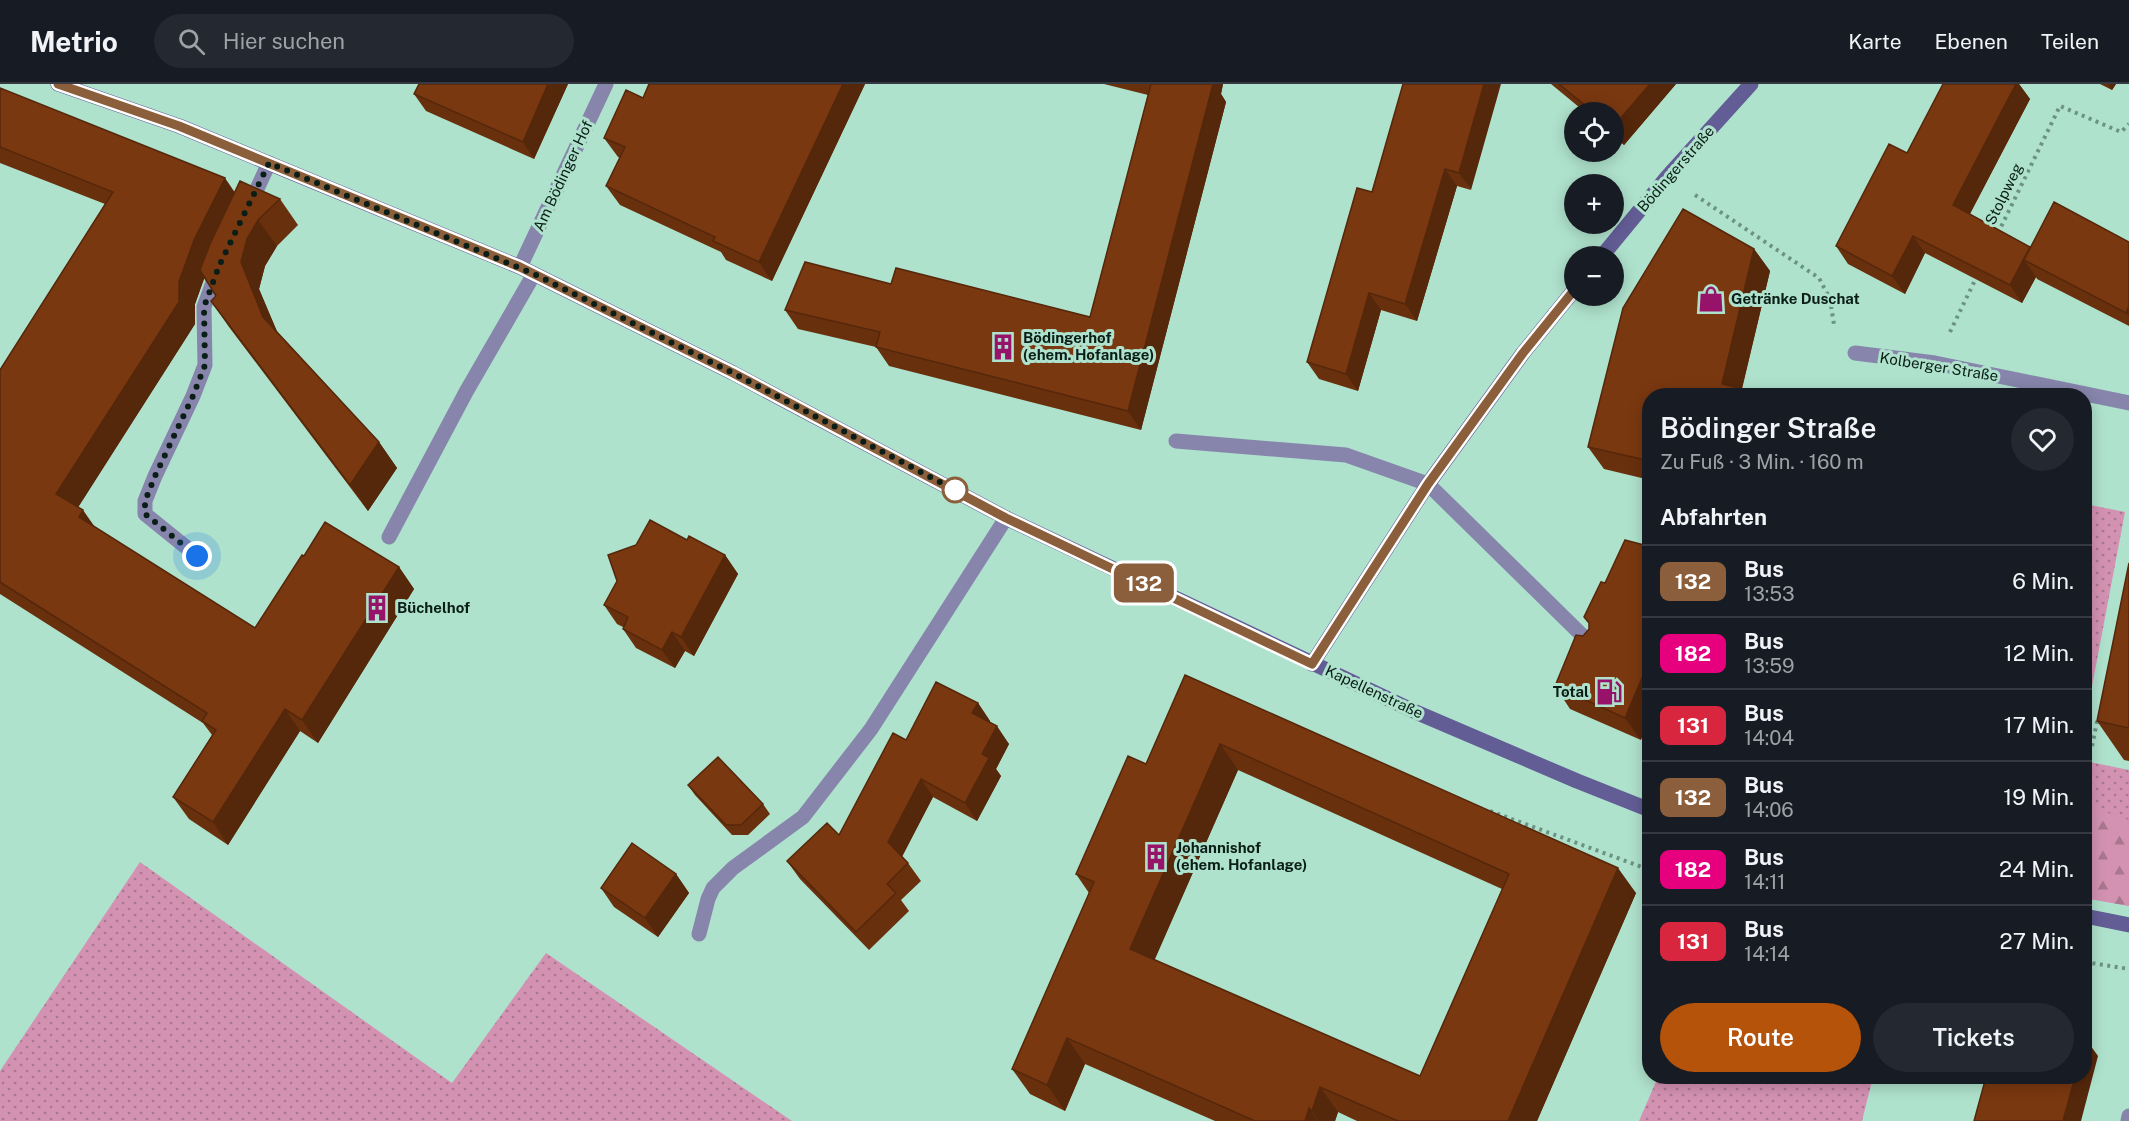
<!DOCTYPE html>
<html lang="de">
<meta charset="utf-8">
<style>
body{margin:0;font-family:"Public Sans",sans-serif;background:#242831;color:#f1f3f6;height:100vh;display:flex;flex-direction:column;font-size:22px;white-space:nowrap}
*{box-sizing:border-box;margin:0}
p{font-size:20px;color:#9ea1a6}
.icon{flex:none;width:33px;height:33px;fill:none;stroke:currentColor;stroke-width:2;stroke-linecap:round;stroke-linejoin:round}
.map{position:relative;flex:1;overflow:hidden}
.panel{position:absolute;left:1642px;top:304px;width:450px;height:696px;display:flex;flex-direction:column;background:#171b24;border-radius:24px;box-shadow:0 3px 15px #0003}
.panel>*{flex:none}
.badge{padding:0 12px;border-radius:9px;font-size:21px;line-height:39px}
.fabs{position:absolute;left:1564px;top:18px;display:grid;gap:12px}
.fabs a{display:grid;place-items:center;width:60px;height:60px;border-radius:50%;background:#171b24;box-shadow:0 3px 15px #0003;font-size:30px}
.you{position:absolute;width:30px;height:30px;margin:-15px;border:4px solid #fff;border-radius:50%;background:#1a73e8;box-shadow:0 0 0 9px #1a73e833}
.map>.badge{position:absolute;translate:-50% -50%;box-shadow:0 0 0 3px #fff}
h2{padding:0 18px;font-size:22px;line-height:54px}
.round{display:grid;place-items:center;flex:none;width:63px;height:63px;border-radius:32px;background:#242831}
.overview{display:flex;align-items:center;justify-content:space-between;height:102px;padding:0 18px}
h1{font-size:28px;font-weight:600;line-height:45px}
.action{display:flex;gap:12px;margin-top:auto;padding:12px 18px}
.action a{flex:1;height:69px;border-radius:36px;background:#b45309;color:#fff;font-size:24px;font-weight:600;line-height:69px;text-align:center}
.action a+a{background:#242831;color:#f1f3f6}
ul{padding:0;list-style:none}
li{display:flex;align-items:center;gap:18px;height:72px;padding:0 18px;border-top:2px solid #363941}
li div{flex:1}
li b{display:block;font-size:22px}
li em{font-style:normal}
li .badge{min-width:66px;font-weight:700;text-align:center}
header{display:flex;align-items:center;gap:36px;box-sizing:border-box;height:84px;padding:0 30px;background:#171b24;border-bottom:2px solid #363941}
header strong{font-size:28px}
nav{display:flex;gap:33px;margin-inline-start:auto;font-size:21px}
.search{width:420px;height:54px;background:#242831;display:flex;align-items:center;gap:15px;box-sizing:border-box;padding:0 21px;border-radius:33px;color:#9ea1a6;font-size:22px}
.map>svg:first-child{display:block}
.grass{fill:url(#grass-dots)}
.forest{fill:url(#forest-firs)}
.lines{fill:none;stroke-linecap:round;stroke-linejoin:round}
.path{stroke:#6c9283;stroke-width:4;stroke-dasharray:3 4.5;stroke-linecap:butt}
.lane{stroke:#8785ac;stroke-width:15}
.street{stroke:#8785ac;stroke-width:15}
.secondary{stroke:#635d96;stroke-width:15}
.wall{fill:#69300e;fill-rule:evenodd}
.shaded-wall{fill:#55270b}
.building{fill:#7a3810;stroke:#55270b;stroke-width:1.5;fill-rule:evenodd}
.line-casing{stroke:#fff;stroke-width:14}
.line{stroke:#8b5e3c;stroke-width:9}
.walk{stroke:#0a1e17;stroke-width:6;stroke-dasharray:0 10.8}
.stop-dot{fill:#fff;stroke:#8b5e3c;stroke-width:3}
.labels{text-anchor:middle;stroke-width:6;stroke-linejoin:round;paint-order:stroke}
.street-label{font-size:15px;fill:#0a1e17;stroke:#afe2cd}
.poi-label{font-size:15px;font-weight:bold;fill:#0a1e17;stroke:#afe2cd;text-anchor:start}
</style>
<header>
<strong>Metrio</strong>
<div class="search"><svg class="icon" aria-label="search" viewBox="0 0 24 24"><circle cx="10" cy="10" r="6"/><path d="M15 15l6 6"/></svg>Hier suchen</div>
<nav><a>Karte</a><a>Ebenen</a><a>Teilen</a></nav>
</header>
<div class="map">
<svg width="2129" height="1037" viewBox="0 0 2129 1037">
<defs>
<pattern id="grass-dots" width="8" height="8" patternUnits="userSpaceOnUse" patternTransform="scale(1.5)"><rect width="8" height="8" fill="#d492b3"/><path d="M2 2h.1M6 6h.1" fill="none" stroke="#aa7791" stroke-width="1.8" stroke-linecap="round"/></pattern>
<pattern id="forest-firs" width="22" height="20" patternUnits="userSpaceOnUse" patternTransform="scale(1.5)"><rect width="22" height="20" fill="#d492b3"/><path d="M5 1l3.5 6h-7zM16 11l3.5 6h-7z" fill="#aa7791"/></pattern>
</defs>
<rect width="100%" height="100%" fill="#afe2cd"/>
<path class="grass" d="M 2085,420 L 2125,428 L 2085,639 Z
M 2085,677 L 2129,686 L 2129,822 L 2085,814 Z
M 140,778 L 452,999 L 546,869 L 792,1037 L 0,1037 L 0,987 Z
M 1658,993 L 1873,993 L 1862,1037 L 1639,1037 Z"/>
<path class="forest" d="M 2085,721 L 2129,736 L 2129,822 L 2085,814 Z"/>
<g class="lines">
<path class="path" d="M 1695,111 L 1819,194 L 1830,215 L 1834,241
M 1998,149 L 2060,22 L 2121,48 L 2129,40
M 1950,248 L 1978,190
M 2092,662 L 2098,633
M 1490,727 L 1650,786
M 2085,878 L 2129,885"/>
<path class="lane" d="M 249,122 L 269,79
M 1176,357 L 1346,371 L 1428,400 L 1596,565
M 389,453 L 466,308 L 534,190
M 197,472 L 145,430 L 145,417 L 155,392 L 193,312 L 205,281 L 204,223 L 217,187
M 699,850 L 708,815 L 713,804 L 733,784 L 803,733 L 871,645 L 1006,434"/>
<path class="street" d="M 520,183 L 606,0
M 1855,269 L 1935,279 L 2129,319
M 2128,1037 L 2129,1032"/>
<path class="secondary" d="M 58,0 L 179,42 L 520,183 L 733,289 L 1006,434 L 1418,629 L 1577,697 L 1650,726
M 1602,172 L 1667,93 L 1751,0
M 1312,580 L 1428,400 L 1523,269 L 1575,205
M 2085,832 L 2129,841"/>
</g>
<path class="wall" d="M 419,0 L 568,0 L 534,75 L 426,27 L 414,10 Z
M 649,0 L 865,0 L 772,197 L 726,176 L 721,168 L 620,121 L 606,102 L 620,74 L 618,73 L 604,54 L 643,14 Z
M 1104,0 L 1223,0 L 1221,10 L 1226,18 L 1141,346 L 889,282 L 876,263 L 798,245 L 785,226 L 891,200 L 1090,233 L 1148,11 Z
M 1403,0 L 1471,106 L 1457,102 L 1417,237 L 1381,226 L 1358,307 L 1319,295 L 1307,278 L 1372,108 Z
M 1551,0 L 1676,0 L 1624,61 L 1614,53 L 1614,28 L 1585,28 Z
M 1943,0 L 2019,0 L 2030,15 L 1970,130 L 2030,163 L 2129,158 L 2129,242 L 2037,195 L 2036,193 L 2022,219 L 1925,169 L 1905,210 L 1848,180 L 1836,162 L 1907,69 Z
M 2100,0 L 2116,0 L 2112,6 Z
M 0,4 L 235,108 L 280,115 L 298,141 L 277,162 L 265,182 L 259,205 L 277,248 L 379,358 L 397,384 L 368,427 L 229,243 L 211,217 L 216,212 L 204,194 L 195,220 L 195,240 L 78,423 L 95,443 L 255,544 L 304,472 L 399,483 L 414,505 L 318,659 L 300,647 L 228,761 L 189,735 L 173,713 L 212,651 L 203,639 L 0,510 L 0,286 L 105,120 L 0,79 Z
M 1754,165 L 1770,187 L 1742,305 L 1650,312 L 1650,396 L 1604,385 L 1588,363 Z
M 687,456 L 725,471 L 738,490 L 694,572 L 685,567 L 675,584 L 636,564 L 623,545 L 623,543 L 617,540 L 604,521 Z
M 2129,479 L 2129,677 L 2124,676 L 2097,637 Z
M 1605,499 L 1641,656 L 1570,625 L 1555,602 L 1583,552 L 1589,545 Z
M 1185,591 L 1636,809 L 1537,1037 L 1357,1037 L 1338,1028 L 1335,1037 L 1215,1037 L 1085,980 L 1065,1027 L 1030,1010 L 1012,985 L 1089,809 L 1076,790 L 1146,680 ZM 1238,686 L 1502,805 L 1420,992 L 1154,876 Z
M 978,619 L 990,637 L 990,638 L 1009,660 L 996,685 L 1001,692 L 977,737 L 933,713 L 902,773 L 908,779 L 921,797 L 901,816 L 909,827 L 869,866 L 800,795 L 787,777 L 839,751 L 906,656 Z
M 688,701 L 763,720 L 770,730 L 748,751 L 732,751 L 695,711 Z
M 676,790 L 689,809 L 658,853 L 614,823 L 601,804 Z"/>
<path class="shaded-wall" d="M 548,0 L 568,0 L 534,75 L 523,58 Z
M 843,0 L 865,0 L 772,197 L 759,178 Z
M 1207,0 L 1223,0 L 1221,10 L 1226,18 L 1141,346 L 1128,327 Z
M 1484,0 L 1501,0 L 1471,106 L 1459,89 Z
M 1650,0 L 1676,0 L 1624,61 L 1614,46 L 1614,42 Z
M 2016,0 L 2019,0 L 2030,15 L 1965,139 L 1953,121 Z
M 2108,0 L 2116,0 L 2112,6 Z
M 1445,85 L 1457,102 L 1417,237 L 1405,220 Z
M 225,94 L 240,116 L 210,179 L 195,220 L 195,240 L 72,433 L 56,410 L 194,156 Z
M 258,136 L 277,162 L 265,182 L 259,205 L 282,259 L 263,233 L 241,178 L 247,155 Z
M 1913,152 L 1925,169 L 1905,210 L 1892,192 Z
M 2030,163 L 2024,176 L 2036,193 L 2022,219 L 2010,201 Z
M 1754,165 L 1770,187 L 1740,312 L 1722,300 Z
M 1369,209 L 1381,226 L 1358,307 L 1346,290 Z
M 2129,222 L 2129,233 L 2126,229 Z
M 379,358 L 397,384 L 368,427 L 350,401 Z
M 83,426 L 99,449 L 79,433 Z
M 725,471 L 738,490 L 694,572 L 681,553 Z
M 399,483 L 414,505 L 318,659 L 302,636 Z
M 672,548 L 685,567 L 675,584 L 662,566 Z
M 1650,575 L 1650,634 L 1641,656 L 1625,634 Z
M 978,619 L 990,637 L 985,647 L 972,629 Z
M 285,625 L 300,647 L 228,761 L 213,738 Z
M 997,642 L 1009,660 L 996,685 L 1001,692 L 977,737 L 965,719 L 982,670 Z
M 1220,660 L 1238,686 L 1148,891 L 1130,865 Z
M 921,695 L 933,713 L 900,776 L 888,758 Z
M 1618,784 L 1636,809 L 1537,1037 L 1508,1037 Z
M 676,790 L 689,809 L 658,853 L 645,834 Z
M 1067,954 L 1085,980 L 1065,1027 L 1047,1001 Z
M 2085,954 L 2098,972 L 2081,1037 L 2063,1037 L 2075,993 L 2085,993 Z
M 1320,1003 L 1338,1028 L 1335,1037 L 1319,1037 L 1312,1027 Z
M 1309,1024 L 1318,1037 L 1305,1037 Z"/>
<path class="building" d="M 419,0 L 548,0 L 523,58 L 414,10 Z
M 649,0 L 843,0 L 759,178 L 713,157 L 715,153 L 606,102 L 625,63 L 604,54 L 626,6 L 643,14 Z
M 1151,0 L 1213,0 L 1128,327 L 876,263 L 880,248 L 785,226 L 805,178 L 891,200 L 896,184 L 1090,233 Z
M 1403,0 L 1484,0 L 1459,89 L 1445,85 L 1405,220 L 1369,209 L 1346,290 L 1307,278 L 1357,104 L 1372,108 Z
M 1559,0 L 1650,0 L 1614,42 L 1614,28 L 1593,28 Z
M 1943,0 L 2016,0 L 1953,121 L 2030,163 L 2010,201 L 1913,152 L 1892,192 L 1836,162 L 1889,60 L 1907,69 Z
M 0,4 L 225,94 L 194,156 L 179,198 L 179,218 L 56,410 L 83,426 L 79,433 L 255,544 L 302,471 L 304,472 L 325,438 L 399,483 L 302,636 L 285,625 L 213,738 L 173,713 L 216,646 L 202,637 L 207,629 L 0,498 L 0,286 L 113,108 L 0,63 Z
M 240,97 L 280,115 L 258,136 L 247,155 L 241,178 L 263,233 L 379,358 L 350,401 L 211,217 L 216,212 L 200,186 L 210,160 Z
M 2054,118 L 2129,158 L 2129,222 L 2126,229 L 2024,176 Z
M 1683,125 L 1754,165 L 1722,300 L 1771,312 L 1650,312 L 1650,377 L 1588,363 L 1623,224 Z
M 650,436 L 687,456 L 689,452 L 725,471 L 681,553 L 672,548 L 662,566 L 623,545 L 628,533 L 604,521 L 617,497 L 608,471 L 636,461 Z
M 1625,456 L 1644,461 L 1650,463 L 1650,575 L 1625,634 L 1555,602 L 1576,551 L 1583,552 L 1589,545 L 1589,539 L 1584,533 L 1601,498 L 1605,499 Z
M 2129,479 L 2129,644 L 2097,637 Z
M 1185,591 L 1618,784 L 1508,1037 L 1398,1037 L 1320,1003 L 1312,1027 L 1309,1024 L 1305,1037 L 1255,1037 L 1067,954 L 1047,1001 L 1012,985 L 1094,798 L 1076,790 L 1128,672 L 1146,680 ZM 1220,660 L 1509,790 L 1420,992 L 1130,865 Z
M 936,598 L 978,619 L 972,629 L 997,642 L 982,670 L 989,674 L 965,719 L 921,695 L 888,758 L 908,779 L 887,800 L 896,809 L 856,848 L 787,777 L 827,739 L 839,751 L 893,649 L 906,656 Z
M 718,673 L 763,720 L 741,741 L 726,741 L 688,701 Z
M 632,759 L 676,790 L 645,834 L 601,804 Z
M 1986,993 L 2075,993 L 2063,1037 L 1974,1037 Z"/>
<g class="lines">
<g class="line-casing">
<path id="line" d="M 58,0 L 179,42 L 520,183 L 733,289 L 1006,434 L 1312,580 L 1428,400 L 1523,269 L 1575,205"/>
</g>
<use href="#line" class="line"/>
<path class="walk" d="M 197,472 L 145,430 L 145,417 L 155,392 L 193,312 L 205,281 L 204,223 L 219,182 L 269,79 L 534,190 L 733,289 L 955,406"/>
</g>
<defs>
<g id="shop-bare" transform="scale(2.07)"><path d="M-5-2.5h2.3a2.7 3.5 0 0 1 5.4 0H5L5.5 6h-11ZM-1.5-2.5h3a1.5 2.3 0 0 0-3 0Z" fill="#971369" stroke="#afe2cd" stroke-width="2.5" paint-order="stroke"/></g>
<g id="building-bare" transform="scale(2.07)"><path d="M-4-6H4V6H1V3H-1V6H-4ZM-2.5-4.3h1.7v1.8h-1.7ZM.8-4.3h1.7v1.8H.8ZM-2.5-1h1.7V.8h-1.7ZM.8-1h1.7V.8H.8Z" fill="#971369" stroke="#afe2cd" stroke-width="2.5" paint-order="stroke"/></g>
<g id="fuel-bare" transform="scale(2.07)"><path d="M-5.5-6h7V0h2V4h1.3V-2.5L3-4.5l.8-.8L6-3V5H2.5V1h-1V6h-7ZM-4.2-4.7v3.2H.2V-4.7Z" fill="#971369" stroke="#afe2cd" stroke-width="2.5" paint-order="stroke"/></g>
</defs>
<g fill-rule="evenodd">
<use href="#shop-bare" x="1711" y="215"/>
<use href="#building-bare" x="1003" y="263"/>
<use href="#building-bare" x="377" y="524"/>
<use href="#fuel-bare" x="1609" y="608"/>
<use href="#building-bare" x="1156" y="773"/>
</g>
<circle class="stop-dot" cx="955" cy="406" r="12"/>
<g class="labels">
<g class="street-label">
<text transform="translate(1676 85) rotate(-49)" y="5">Bödingerstraße</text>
<text transform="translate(563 92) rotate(-65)" y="5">Am Bödinger Hof</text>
<text transform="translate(2004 110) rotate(-64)" y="5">Stolpweg</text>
<text transform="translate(1939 283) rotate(9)" y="5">Kolberger Straße</text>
<text transform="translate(1374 608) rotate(25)" y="5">Kapellenstraße</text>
</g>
<g class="poi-label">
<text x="1731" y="220">Getränke Duschat</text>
<text x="1023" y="259">Bödingerhof<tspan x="1023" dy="17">(ehem. Hofanlage)</tspan></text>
<text x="397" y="529">Büchelhof</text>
<text x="1589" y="613" text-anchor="end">Total</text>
<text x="1176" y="769">Johannishof<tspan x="1176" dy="17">(ehem. Hofanlage)</tspan></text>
</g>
</g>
</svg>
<div class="fabs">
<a><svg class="icon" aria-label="locate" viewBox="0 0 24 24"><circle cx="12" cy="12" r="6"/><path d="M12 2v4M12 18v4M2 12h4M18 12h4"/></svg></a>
<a>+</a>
<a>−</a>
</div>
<div class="you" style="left:197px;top:472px"></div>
<b class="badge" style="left:1144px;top:499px;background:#8b5e3c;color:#fff">132</b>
<section class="panel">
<div class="overview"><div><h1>Bödinger Straße</h1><p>Zu Fuß · 3 Min. · 160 m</p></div><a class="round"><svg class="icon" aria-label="heart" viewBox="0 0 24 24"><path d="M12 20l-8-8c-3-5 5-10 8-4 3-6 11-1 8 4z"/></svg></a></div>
<h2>Abfahrten</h2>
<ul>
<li><span class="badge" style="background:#8b5e3c;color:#fff">132</span><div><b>Bus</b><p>13:53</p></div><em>6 Min.</em></li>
<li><span class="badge" style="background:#e6007e;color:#fff">182</span><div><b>Bus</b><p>13:59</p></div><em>12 Min.</em></li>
<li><span class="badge" style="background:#d7263d;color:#fff">131</span><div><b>Bus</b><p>14:04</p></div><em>17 Min.</em></li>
<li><span class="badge" style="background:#8b5e3c;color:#fff">132</span><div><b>Bus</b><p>14:06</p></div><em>19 Min.</em></li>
<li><span class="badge" style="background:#e6007e;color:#fff">182</span><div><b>Bus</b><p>14:11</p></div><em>24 Min.</em></li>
<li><span class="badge" style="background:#d7263d;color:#fff">131</span><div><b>Bus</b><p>14:14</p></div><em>27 Min.</em></li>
</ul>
<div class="action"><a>Route</a><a>Tickets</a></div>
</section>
</div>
